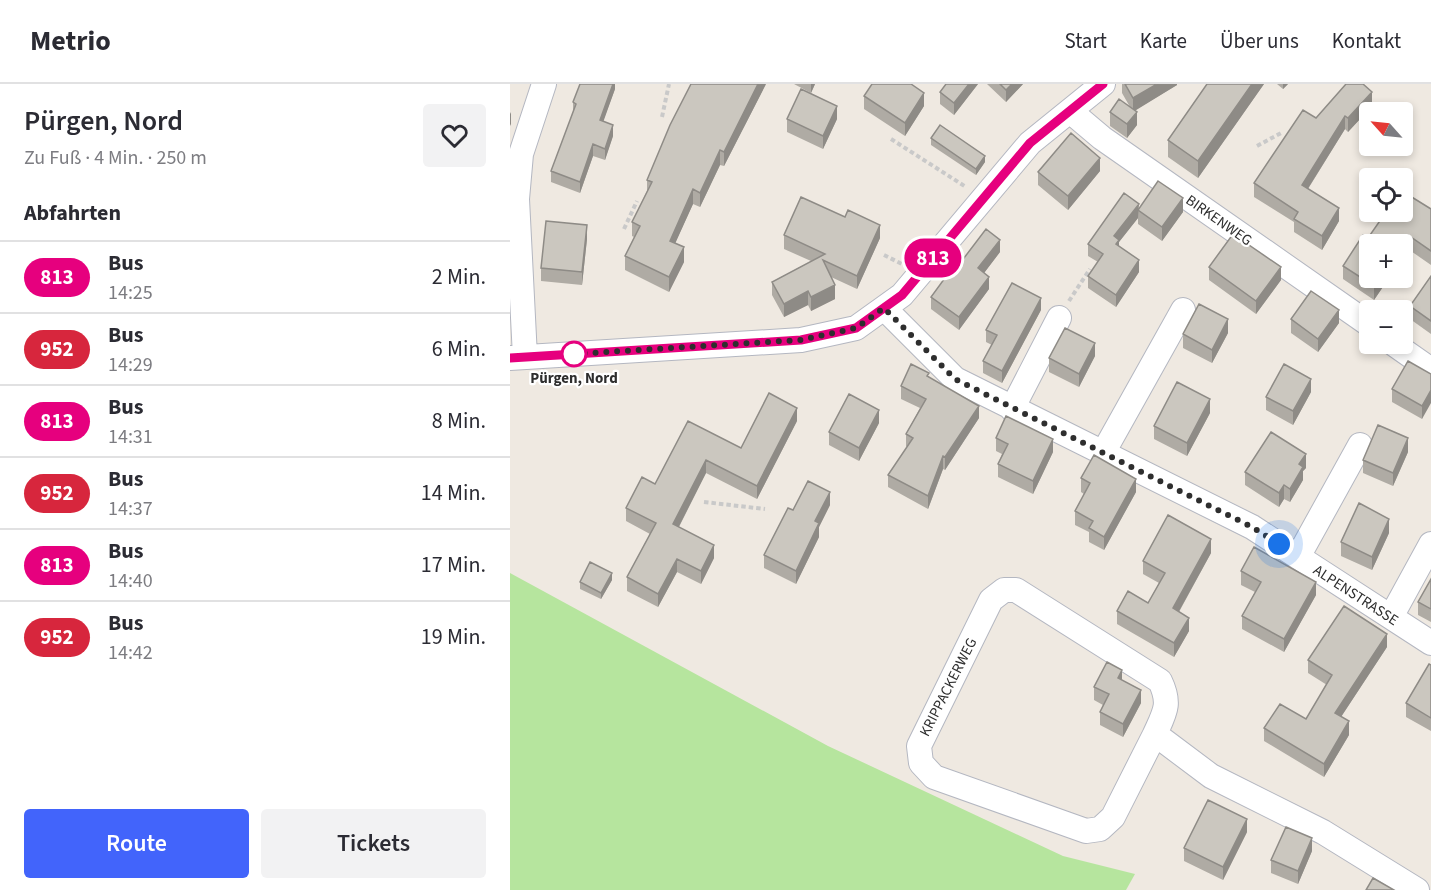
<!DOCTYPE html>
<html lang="de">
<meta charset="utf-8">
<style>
body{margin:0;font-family:"Source Sans 3",sans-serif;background:#f2f2f3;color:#2b2b33;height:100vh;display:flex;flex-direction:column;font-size:22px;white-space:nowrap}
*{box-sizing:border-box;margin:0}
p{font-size:20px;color:#7c7c81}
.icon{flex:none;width:33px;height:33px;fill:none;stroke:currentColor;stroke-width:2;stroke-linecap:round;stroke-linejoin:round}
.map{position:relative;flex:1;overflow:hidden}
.details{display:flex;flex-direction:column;background:#fff;width:510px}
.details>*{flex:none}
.badge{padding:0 12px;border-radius:20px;font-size:21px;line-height:39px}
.needle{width:39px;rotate:297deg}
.fabs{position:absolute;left:849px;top:18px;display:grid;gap:12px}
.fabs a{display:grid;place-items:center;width:54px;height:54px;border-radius:6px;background:#fff;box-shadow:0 3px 9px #0003;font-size:30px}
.you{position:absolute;width:30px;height:30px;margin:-15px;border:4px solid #fff;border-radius:50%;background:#1a73e8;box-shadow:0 0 0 9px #1a73e833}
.map>.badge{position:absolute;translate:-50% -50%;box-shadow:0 0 0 3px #fff}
h2{padding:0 24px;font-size:22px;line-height:54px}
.round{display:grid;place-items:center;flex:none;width:63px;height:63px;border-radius:6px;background:#f2f2f3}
.headline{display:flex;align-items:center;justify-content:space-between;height:102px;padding:0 24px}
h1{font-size:28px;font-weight:600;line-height:45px}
.button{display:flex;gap:12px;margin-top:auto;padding:12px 24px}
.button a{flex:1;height:69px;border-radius:6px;background:#4264fb;color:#fff;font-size:24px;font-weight:600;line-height:69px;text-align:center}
.button a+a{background:#f2f2f3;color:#2b2b33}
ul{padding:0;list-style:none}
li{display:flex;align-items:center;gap:18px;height:72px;padding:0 24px;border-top:2px solid #e1e1e2}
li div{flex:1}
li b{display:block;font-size:22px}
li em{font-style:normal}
li .badge{min-width:66px;font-weight:700;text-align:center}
header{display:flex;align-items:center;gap:36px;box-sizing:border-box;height:84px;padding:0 30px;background:#fff;border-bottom:2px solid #e1e1e2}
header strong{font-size:28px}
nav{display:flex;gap:33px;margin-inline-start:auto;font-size:21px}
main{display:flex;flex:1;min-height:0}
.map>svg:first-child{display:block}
.green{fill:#b6e59e}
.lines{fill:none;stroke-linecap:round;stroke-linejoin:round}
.minor-casing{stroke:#b4b7c1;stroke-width:26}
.path{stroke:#c9c9c9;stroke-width:4;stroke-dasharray:4.5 3;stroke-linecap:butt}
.minor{stroke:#fff;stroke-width:24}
.wall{fill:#afaba4}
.shaded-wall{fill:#8e8b86}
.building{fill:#cbc7bf;stroke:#8e8b86;stroke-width:1.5}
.line-casing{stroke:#fff;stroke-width:14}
.line{stroke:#e6007e;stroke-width:9}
.walk{stroke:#2e2e2e;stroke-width:6;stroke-dasharray:0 10.8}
.stop-dot{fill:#fff;stroke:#e6007e;stroke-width:3}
.labels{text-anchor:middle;stroke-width:4.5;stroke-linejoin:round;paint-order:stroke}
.street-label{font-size:15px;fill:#2e2e2e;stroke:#fff}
.stop-label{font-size:15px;font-weight:bold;fill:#2e2e2e;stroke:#fff}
</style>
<header>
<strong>Metrio</strong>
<nav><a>Start</a><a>Karte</a><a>Über uns</a><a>Kontakt</a></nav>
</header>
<main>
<section class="details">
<div class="headline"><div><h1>Pürgen, Nord</h1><p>Zu Fuß · 4 Min. · 250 m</p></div><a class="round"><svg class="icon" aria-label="heart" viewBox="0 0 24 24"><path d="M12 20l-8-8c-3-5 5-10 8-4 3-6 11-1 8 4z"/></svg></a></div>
<h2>Abfahrten</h2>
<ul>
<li><span class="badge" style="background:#e6007e;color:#fff">813</span><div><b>Bus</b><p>14:25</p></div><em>2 Min.</em></li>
<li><span class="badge" style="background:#d7263d;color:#fff">952</span><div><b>Bus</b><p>14:29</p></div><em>6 Min.</em></li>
<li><span class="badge" style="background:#e6007e;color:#fff">813</span><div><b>Bus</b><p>14:31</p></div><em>8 Min.</em></li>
<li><span class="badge" style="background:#d7263d;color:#fff">952</span><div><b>Bus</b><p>14:37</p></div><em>14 Min.</em></li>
<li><span class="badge" style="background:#e6007e;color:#fff">813</span><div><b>Bus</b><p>14:40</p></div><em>17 Min.</em></li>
<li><span class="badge" style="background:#d7263d;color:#fff">952</span><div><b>Bus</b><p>14:42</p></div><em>19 Min.</em></li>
</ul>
<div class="button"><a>Route</a><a>Tickets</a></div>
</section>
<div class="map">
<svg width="921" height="806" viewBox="0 0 921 806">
<rect width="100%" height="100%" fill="#efe9e1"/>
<path class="green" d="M 0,489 L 318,662 L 553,772 L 625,790 L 616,806 L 0,806 Z"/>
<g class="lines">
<g class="minor-casing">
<path id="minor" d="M 560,27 L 592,54 L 860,241
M 374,224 L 445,295 L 742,443 L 921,559
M 884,260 L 921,286
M 15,273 L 7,115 L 11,70 L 34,0
M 0,274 L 291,256 L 346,244 L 392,211 L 520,59 L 593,0
M 502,325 L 549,234
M 593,369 L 673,226
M 788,473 L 850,361
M 881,533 L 921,460
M 645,650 L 603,733 L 590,745 L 576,747 L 424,693 L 411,679 L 409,662 L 481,516 L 494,506 L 506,506 L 650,597 C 661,620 655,628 645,650 L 701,692 L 813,748 L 907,806"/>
</g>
<path class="path" d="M 152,33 L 159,0
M 381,55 L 456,103
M 747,62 L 771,49
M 114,145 L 127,117
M 374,171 L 392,180
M 559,217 L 580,185
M 194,418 L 255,425"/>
<use href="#minor" class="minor"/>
</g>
<path class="wall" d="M 105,0 L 105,5 L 93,37 L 103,52 L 95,76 L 83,72 L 70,109 L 41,98 L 41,87 L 63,28 L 63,18 Z
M 256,0 L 214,82 L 210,81 L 190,123 L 183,120 L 165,159 L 174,178 L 159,208 L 115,186 L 115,172 L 124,153 L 122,152 L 122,138 L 137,107 L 137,96 Z
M 284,0 L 305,0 L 301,9 Z
M 436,0 L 468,0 L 444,31 L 430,20 L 430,8 Z
M 477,0 L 513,0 L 496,18 Z
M 612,0 L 667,0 L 667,1 L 625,26 L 627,41 L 617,54 L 600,42 L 600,28 L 620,23 L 612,9 Z
M 697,0 L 754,0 L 688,94 L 658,73 L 658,56 Z
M 767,0 L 778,0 L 773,5 Z
M 354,12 L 414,22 L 395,52 L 354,25 Z
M 862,22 L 838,48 L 835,45 L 798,105 L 829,137 L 812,166 L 784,148 L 784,138 L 744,113 L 744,99 L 806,34 Z
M 277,35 L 327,35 L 313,65 L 277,48 Z
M 421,54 L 475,78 L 466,91 L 421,61 Z
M 590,87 L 558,126 L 528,101 L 528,88 Z
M 629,124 L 673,128 L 652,157 L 628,140 L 628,134 L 609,158 L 609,162 L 629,188 L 606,223 L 578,204 L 578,192 L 588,178 L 578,172 L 578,160 Z
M 921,125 L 921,181 L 898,165 L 892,173 L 892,160 L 860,194 L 879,194 L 864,216 L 833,195 L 833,182 L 858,154 Z
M 274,151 L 370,154 L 347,205 L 321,193 L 325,215 L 301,227 L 298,221 L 274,233 L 262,211 L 262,198 L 301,177 L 274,165 Z
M 77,155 L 72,201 L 31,197 L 31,184 Z
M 490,168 L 474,189 L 479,205 L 449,246 L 421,225 L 421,213 L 454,174 Z
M 699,183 L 771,196 L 746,230 L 699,196 Z
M 921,192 L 921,250 L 900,235 L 900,222 Z
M 531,226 L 492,299 L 473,289 L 473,277 L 482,261 L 476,258 L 476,246 Z
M 781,235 L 829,239 L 808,268 L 781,249 Z
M 718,249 L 702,279 L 673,264 L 673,250 Z
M 585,272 L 569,303 L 539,288 L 539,274 Z
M 921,290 L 912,335 L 882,318 L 882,305 Z
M 419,293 L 469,334 L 435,386 L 433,385 L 418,425 L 378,403 L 378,391 L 397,363 L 396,362 L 396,350 L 410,324 L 391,315 L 391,302 Z
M 801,308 L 783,341 L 756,326 L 756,313 Z
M 700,329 L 677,372 L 644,355 L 644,342 Z
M 178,337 L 231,364 L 287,337 L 247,415 L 196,389 L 169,443 L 204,474 L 191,500 L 167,488 L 148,523 L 117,507 L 117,493 L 140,450 L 116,437 L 116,424 L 145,400 Z
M 369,339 L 349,377 L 319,361 L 319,348 Z
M 486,354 L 543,368 L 523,410 L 488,393 L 488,380 L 492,370 L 486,367 Z
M 898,368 L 883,402 L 853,389 L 853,376 Z
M 796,384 L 793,387 L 793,396 L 780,418 L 774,415 L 769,423 L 735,401 L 735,388 Z
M 571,394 L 626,408 L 594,466 L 579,458 L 579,448 L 565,441 L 565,427 L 574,410 L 571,408 Z
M 320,421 L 309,443 L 309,453 L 286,500 L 254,484 L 254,471 L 283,426 Z
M 879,449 L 862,486 L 831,472 L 831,458 Z
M 701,469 L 669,528 L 679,547 L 664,573 L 607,540 L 607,527 L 638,519 L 649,499 L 633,490 L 633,477 Z
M 731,487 L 806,511 L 774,568 L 732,545 L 732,532 L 745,508 L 731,501 Z
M 921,495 L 921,538 L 908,531 L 908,518 Z
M 102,496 L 91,515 L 70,505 L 70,498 Z
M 877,563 L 831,633 L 839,651 L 814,693 L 754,657 L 754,644 L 796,635 L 817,601 L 798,589 L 798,576 Z
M 921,581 L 921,647 L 896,633 L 896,619 Z
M 612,596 L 631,619 L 613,653 L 590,641 L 590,628 L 593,621 L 584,616 L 584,603 Z
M 737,748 L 713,796 L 674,777 L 674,764 Z
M 802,767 L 788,800 L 761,789 L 761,776 Z"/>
<path class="shaded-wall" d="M 103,0 L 105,0 L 105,5 L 90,47 L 90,36 Z
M 248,0 L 256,0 L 214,82 L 214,68 Z
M 301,0 L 305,0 L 301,9 Z
M 459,0 L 468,0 L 444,31 L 444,19 Z
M 502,0 L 513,0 L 496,18 L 496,6 Z
M 647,0 L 667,0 L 667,1 L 623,28 L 623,14 Z
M 742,0 L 754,0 L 688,94 L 688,77 Z
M 773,0 L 778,0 L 773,5 Z
M 862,8 L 862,22 L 838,48 L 838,34 Z
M 414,9 L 414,22 L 395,52 L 395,39 Z
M 327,22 L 327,35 L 313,65 L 313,52 Z
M 1,28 L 1,40 L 0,42 L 0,30 Z
M 627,28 L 627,41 L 617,54 L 617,40 Z
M 835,32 L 835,45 L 792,114 L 792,101 Z
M 103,41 L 103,52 L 95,76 L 95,65 Z
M 83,60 L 83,72 L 70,109 L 70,98 Z
M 210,66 L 210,81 L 190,123 L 190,109 Z
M 475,72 L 475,78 L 466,91 L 466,85 Z
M 590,74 L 590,87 L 558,126 L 558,112 Z
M 183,105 L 183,120 L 160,171 L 160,157 Z
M 673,114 L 673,128 L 652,157 L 652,143 Z
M 629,120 L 628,134 L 609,158 L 609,168 L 604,152 Z
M 829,124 L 829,137 L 812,166 L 812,152 Z
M 77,141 L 77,155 L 72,201 L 72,188 Z
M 370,141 L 370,154 L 347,205 L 347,192 Z
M 898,151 L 898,165 L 892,173 L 892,160 Z
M 490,156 L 490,168 L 468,197 L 468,184 Z
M 174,163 L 174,178 L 159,208 L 159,193 Z
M 629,176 L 629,188 L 606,223 L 606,211 Z
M 771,183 L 771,196 L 746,230 L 746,217 Z
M 479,193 L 479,205 L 449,246 L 449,233 Z
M 870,194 L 879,194 L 864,216 L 864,202 Z
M 325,201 L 325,215 L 301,227 L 301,213 Z
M 298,207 L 298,221 L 274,233 L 274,220 Z
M 531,214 L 531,226 L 492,299 L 492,287 Z
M 829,226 L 829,239 L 808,268 L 808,255 Z
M 718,235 L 718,249 L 702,279 L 702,266 Z
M 585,259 L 585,272 L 569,303 L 569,290 Z
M 801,295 L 801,308 L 783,341 L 783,327 Z
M 921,306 L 921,319 L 912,335 L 912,322 Z
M 700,315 L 700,329 L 677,372 L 677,359 Z
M 469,322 L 469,334 L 435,386 L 435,373 Z
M 287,324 L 287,337 L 247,415 L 247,402 Z
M 369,326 L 369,339 L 349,377 L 349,364 Z
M 898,354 L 898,368 L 883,402 L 883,389 Z
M 543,355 L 543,368 L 523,410 L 523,397 Z
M 796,370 L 796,384 L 793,387 L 793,396 L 780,418 L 780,405 L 789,380 Z
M 433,372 L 433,385 L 418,425 L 418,412 Z
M 196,376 L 196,389 L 163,454 L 163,440 Z
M 626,395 L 626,408 L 594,466 L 594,453 Z
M 774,401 L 774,415 L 769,423 L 769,409 Z
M 320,408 L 320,421 L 309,443 L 309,453 L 286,500 L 286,487 L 305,437 Z
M 879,435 L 879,449 L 862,486 L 862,473 Z
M 701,455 L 701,469 L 663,538 L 663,524 Z
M 204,461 L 204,474 L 191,500 L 191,487 Z
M 167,475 L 167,488 L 148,523 L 148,510 Z
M 102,489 L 102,496 L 91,515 L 91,509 Z
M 806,498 L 806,511 L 774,568 L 774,555 Z
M 679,534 L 679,547 L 664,573 L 664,559 Z
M 877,550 L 877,563 L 825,642 L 825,629 Z
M 612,586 L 612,600 L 608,594 Z
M 631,606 L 631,619 L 613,653 L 613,640 Z
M 839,637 L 839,651 L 814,693 L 814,680 Z
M 737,735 L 737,748 L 713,796 L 713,783 Z
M 802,754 L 802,767 L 788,800 L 788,787 Z"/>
<path class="building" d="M 70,0 L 103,0 L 90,36 L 103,41 L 95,65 L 83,60 L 70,98 L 41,87 L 66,20 L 63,18 Z
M 181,0 L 248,0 L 214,68 L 210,66 L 190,109 L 183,105 L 160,157 L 174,163 L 159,193 L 115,172 L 130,142 L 122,138 L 142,98 L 137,96 L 160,41 Z
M 362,0 L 401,0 L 414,9 L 395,39 L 354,12 Z
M 436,0 L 459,0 L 444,19 L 430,8 Z
M 490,0 L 502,0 L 496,6 Z
M 615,0 L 647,0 L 623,14 Z
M 697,0 L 742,0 L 688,77 L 658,56 Z
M 836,0 L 853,0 L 862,8 L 838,34 L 835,32 L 792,101 L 829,124 L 812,152 L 784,135 L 788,128 L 744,99 L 793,26 L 806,34 Z
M 291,5 L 327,22 L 313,52 L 277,35 Z
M 609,15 L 627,28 L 617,40 L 600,28 Z
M 430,41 L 475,72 L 466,85 L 421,54 Z
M 561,49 L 590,74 L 558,112 L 528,88 Z
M 648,97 L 673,114 L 652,143 L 628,126 Z
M 892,107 L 921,125 L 921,167 L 898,151 L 892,160 L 860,160 L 860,194 L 870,194 L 864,202 L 833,182 L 853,151 L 858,154 L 876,128 L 892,128 Z
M 614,109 L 629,120 L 604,152 L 609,156 L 606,160 L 629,176 L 606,211 L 578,192 L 593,170 L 578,160 Z
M 291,113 L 335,133 L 338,126 L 370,141 L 347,192 L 313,176 L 325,201 L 301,213 L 298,207 L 274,220 L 262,198 L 315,170 L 274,151 Z
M 36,137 L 77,141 L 72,188 L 31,184 Z
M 476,145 L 490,156 L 468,184 L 479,193 L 449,233 L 421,213 L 451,172 L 454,174 Z
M 723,150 L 771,183 L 746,217 L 699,183 Z
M 921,192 L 921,237 L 900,222 Z
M 502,199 L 531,214 L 492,287 L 473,277 L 487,251 L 476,246 Z
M 801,207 L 829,226 L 808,255 L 781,235 Z
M 689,220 L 718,235 L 702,266 L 673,250 Z
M 555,244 L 585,259 L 569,290 L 539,274 Z
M 898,277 L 921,290 L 921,306 L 912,322 L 882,305 Z
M 401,280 L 419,289 L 417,292 L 469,322 L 435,373 L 433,372 L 418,412 L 378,391 L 403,354 L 396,350 L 416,315 L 391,302 Z
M 774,280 L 801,295 L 783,327 L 756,313 Z
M 667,298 L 700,315 L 677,359 L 644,342 Z
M 259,309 L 287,324 L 247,402 L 196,376 L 163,440 L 204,461 L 191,487 L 167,475 L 148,510 L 117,493 L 146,439 L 116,424 L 132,393 L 145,400 L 178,337 L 231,364 Z
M 339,310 L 369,326 L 349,364 L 319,348 Z
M 496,332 L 543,355 L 523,397 L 488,380 L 498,360 L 486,354 Z
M 868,341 L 898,354 L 883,389 L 853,376 Z
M 761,348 L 796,370 L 789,380 L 793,383 L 780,405 L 774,401 L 769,409 L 735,388 Z
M 584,371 L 626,395 L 594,453 L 579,444 L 583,437 L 565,427 L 580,399 L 571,394 Z
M 298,397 L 320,408 L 305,437 L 309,439 L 286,487 L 254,471 L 278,424 L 283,426 Z
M 849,419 L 879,435 L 862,473 L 831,458 Z
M 658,431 L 701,455 L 663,524 L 679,534 L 664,559 L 607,527 L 618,507 L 638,519 L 655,489 L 633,477 Z
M 744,463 L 806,498 L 774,555 L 732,532 L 751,498 L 731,487 Z
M 80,478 L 102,489 L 91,509 L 70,498 Z
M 921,495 L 921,525 L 908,518 Z
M 834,522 L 877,550 L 825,629 L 839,637 L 814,680 L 754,644 L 770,620 L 796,635 L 822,591 L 798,576 Z
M 597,578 L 612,586 L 608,594 L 631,606 L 613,640 L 590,628 L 599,610 L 584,603 Z
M 919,580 L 921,581 L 921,634 L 896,619 Z
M 698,716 L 737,735 L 713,783 L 674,764 Z
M 776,743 L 802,754 L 788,787 L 761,776 Z
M 863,794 L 884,806 L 856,806 Z"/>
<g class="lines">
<g class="line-casing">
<path id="line" d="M 0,274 L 291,256 L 346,244 L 392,211 L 520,59 L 593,0"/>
</g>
<use href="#line" class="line"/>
<path class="walk" d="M 64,270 L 291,256 L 346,244 L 374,224 L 445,295 L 742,443 L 769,460"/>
</g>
<circle class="stop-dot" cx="64" cy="270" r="12"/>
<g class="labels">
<g class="street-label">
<text transform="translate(709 136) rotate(35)" y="5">BIRKENWEG</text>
<text transform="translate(846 511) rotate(33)" y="5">ALPENSTRASSE</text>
<text transform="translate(438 603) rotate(-63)" y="5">KRIPPACKERWEG</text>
</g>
<g class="stop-label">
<text x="64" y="299">Pürgen, Nord</text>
</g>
</g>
</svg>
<div class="fabs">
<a><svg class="needle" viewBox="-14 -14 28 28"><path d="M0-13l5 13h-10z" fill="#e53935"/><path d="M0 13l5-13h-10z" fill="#7c7c81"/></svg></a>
<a><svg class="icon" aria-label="locate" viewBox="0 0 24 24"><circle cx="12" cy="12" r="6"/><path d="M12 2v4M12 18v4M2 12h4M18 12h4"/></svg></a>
<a>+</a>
<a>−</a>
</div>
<div class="you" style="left:769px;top:460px"></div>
<b class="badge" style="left:423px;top:174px;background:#e6007e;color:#fff">813</b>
</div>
</main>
